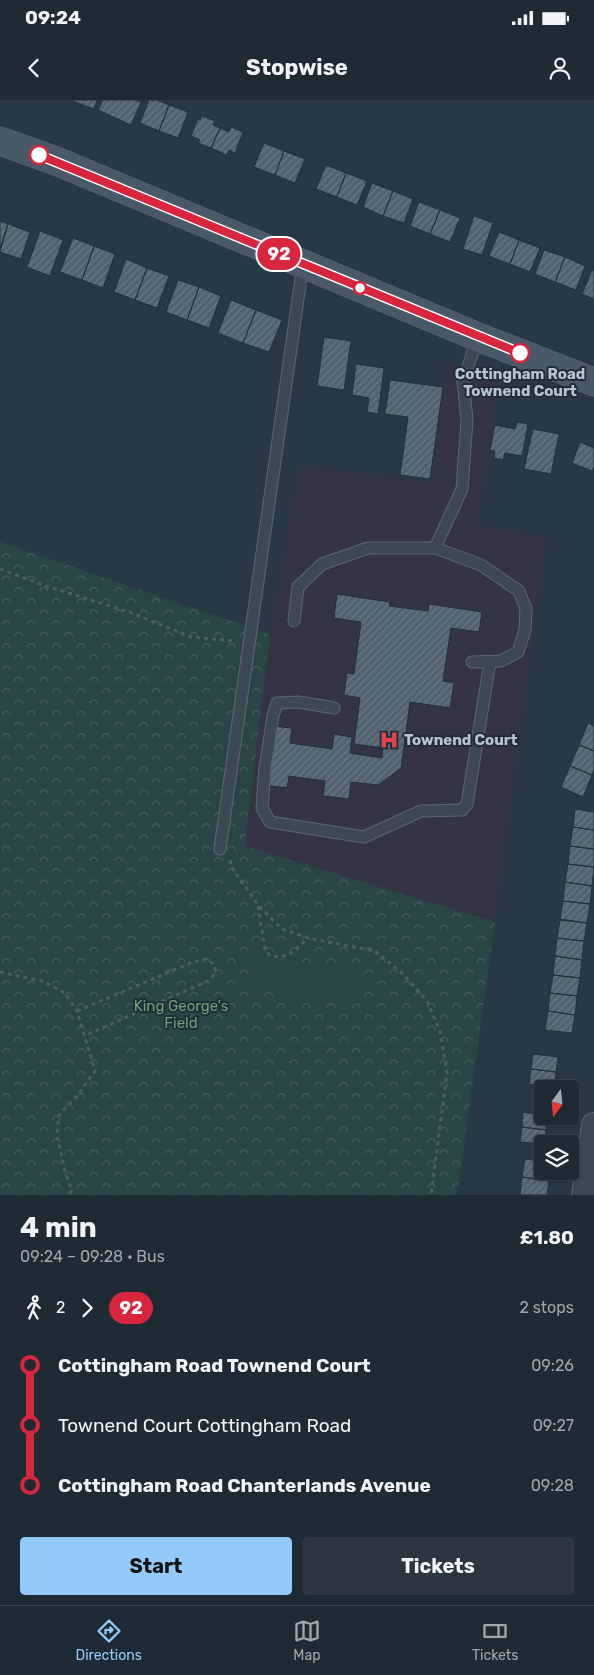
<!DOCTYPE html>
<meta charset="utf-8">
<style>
body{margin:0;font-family:Rubik,sans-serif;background:#2b3640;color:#f1f3f6;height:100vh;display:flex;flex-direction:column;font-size:19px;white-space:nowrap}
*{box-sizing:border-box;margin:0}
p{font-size:16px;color:#a1a7ac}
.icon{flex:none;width:28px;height:28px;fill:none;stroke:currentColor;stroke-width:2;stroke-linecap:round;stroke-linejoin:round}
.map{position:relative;height:1095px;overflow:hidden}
.panel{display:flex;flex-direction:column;background:#1e2a34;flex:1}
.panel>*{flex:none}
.badge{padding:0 10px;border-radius:16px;font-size:18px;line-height:32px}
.needle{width:32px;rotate:195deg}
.fabs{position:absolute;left:534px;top:980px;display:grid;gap:10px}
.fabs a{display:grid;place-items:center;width:45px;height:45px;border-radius:5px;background:#1e2a34;box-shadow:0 1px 4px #0004,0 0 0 1px #3c464f;font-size:25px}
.map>.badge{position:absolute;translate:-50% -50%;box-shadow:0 0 0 2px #fff}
.legs{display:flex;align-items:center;gap:8px;height:55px;padding:0 20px;font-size:16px}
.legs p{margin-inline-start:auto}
.headline{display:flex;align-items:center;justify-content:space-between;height:85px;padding:0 20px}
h1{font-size:28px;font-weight:700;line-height:38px}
.action{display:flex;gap:10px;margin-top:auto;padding:10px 20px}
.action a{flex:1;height:58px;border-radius:5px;background:#93c9f9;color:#111;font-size:20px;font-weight:700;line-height:58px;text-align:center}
.action a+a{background:#2b3640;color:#f1f3f6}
ul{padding:0 20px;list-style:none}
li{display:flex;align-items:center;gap:18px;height:60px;font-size:19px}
li i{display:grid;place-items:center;width:8px;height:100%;margin:0 6px;background:currentColor}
li i::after{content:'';width:12px;height:12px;margin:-6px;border:4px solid;border-radius:50%;background:#1e2a34}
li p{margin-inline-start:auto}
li:first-child i{background:linear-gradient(#0000 50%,currentColor 0)}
li:last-child i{background:linear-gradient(currentColor 50%,#0000 0)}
.status{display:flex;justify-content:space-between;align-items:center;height:35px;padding:0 25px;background:#1e2a34;direction:ltr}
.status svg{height:14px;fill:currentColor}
header{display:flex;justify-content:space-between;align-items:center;height:65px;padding:0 20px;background:#1e2a34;font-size:22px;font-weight:700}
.menu{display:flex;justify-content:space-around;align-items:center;height:70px;border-top:1px solid #3c464f;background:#1e2a34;font-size:14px;color:#a1a7ac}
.menu a{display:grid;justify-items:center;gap:2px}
.menu .on{color:#93c9f9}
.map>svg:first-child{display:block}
.medical{fill:#343445}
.forest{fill:url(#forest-crowns)}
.pitch{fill:#2a4545}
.building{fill:url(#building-hatch);stroke:#23303b}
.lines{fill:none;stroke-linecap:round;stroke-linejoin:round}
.service-casing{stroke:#5b6771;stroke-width:13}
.minor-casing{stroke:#5b6771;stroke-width:26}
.secondary-casing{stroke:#5b6771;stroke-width:29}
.path{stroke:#486160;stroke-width:3;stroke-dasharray:4 4;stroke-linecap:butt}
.service{stroke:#3c4954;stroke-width:11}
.minor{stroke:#3c4954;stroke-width:24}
.secondary{stroke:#4a5967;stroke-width:28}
.line-1-casing{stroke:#fff;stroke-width:11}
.line-1{stroke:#d7263d;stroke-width:8}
.stop-1-dot{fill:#fff;stroke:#d7263d;stroke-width:2.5}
.labels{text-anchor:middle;stroke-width:4;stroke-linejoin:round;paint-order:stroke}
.stop-label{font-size:15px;font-weight:bold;fill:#bac4cd;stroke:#212e3a}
.poi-label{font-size:15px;font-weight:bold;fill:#bac4cd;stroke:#212e3a;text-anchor:start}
.park-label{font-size:15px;fill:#719e75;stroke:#212e3a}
</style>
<div class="status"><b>09:24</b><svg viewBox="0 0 49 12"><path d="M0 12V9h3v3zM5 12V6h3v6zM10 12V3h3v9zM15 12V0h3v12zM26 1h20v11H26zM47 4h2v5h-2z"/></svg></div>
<header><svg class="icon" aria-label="back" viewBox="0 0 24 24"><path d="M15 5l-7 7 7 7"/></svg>Stopwise<svg class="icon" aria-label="person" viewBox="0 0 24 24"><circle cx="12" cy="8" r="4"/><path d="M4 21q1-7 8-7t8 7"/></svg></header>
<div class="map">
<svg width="594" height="1095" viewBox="0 0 594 1095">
<defs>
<pattern id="forest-crowns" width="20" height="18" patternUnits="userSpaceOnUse" patternTransform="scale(1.25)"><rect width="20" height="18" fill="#2a4545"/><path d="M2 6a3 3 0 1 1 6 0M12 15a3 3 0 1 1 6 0" fill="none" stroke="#475e5f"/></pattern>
<pattern id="building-hatch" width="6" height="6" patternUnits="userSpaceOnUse" patternTransform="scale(1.25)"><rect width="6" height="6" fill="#51626f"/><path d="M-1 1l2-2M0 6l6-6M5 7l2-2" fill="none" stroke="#687782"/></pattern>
</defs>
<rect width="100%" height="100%" fill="#283845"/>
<path class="medical" d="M 447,262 L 498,284 L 478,426 L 547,436 L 495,822 L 245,746 L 270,534 L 298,365 L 432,382 Z"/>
<path class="forest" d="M 0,442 L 270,534 L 245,746 L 495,822 L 457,1095 L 0,1095 Z"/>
<path class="pitch" d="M 252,855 L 354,870 L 362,880 L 358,902 L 349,906 L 246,888 Z"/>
<path class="building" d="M 70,0 L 97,0 L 94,9 Z
M 103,0 L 135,0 L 141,2 L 131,25 L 98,10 Z
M 149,0 L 157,0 L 169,5 L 159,31 L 140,23 Z
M 169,5 L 188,12 L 178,38 L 159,31 Z
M 202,16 L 215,21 L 213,25 L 220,28 L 211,48 L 198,43 L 200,40 L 191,36 L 198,19 L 200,20 Z
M 231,27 L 243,32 L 235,53 L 229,50 L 227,55 L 211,48 L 220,28 L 229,32 Z
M 264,43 L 284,51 L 275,75 L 254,67 Z
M 284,51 L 305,59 L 295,83 L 275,75 Z
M 326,65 L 346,73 L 337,97 L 316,89 Z
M 346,73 L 367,81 L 357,105 L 337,97 Z
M 372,83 L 393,91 L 383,116 L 363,107 Z
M 393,91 L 413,99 L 404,123 L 383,116 Z
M 419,102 L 440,110 L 430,134 L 410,126 Z
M 440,110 L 460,118 L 450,142 L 430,134 Z
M 474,116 L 493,123 L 482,155 L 463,149 Z
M 0,121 L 8,124 L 0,148 Z
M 8,124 L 30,132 L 21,159 L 0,152 Z
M 40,131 L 63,140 L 50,176 L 27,167 Z
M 499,132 L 519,140 L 510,164 L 489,156 Z
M 73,138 L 94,146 L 82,180 L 60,172 Z
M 519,140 L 540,148 L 530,172 L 510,164 Z
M 94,146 L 115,154 L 103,188 L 82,180 Z
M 544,150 L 565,157 L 555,182 L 535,174 Z
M 565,157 L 585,166 L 576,190 L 555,182 Z
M 126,159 L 147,168 L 135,200 L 114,192 Z
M 147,168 L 169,176 L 157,208 L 135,200 Z
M 592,170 L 594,171 L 594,199 L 582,194 Z
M 178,180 L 199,187 L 187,220 L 166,212 Z
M 199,187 L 221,196 L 209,228 L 187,220 Z
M 231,200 L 256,210 L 243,243 L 218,233 Z
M 256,210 L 282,220 L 269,252 L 243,243 Z
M 324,237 L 351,241 L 344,290 L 317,286 Z
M 356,264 L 384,268 L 378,314 L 367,312 L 369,298 L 352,295 Z
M 390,280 L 443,287 L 430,379 L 400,375 L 408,317 L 385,314 Z
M 517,322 L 528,324 L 522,356 L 505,353 L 503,360 L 494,358 L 495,351 L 490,350 L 495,325 L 515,329 Z
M 533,329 L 559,334 L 551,374 L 524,369 Z
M 580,342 L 594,348 L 594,367 L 592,371 L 572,363 Z
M 337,494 L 390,502 L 389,506 L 428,511 L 429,504 L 482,512 L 479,532 L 451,528 L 443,581 L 454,583 L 450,608 L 410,602 L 401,668 L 378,685 L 351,682 L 349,699 L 323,696 L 325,681 L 289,676 L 287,688 L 264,685 L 272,626 L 292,628 L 290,643 L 332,649 L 334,634 L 352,637 L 350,653 L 382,658 L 383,648 L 354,644 L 360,598 L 344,595 L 347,573 L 354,574 L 361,522 L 334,518 Z
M 588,623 L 594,626 L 594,651 L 579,645 Z
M 579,645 L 594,651 L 594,670 L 592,675 L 570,666 Z
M 570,666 L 592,675 L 583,697 L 561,687 Z
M 575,709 L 594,712 L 594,730 L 573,727 Z
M 573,727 L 594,730 L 594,749 L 570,746 Z
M 570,746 L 594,749 L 594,767 L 568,764 Z
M 568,764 L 594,767 L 592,786 L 565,782 Z
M 565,782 L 592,786 L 590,804 L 563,801 Z
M 563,801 L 590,804 L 587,823 L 560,819 Z
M 560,820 L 587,823 L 584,841 L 557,838 Z
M 557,838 L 584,841 L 582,860 L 555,856 Z
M 555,856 L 582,860 L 580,878 L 553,875 Z
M 553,875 L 580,878 L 577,896 L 550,893 Z
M 550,893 L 577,896 L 575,915 L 548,911 Z
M 548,911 L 575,915 L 572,933 L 545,930 Z
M 533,954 L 558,957 L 556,972 L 531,969 Z
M 531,969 L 556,972 L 554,987 L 529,984 Z
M 523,1012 L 548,1016 L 546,1030 L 522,1027 Z
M 522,1027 L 546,1030 L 545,1044 L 520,1042 Z
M 525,1059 L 542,1061 L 542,1071 L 550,1071 L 549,1081 L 522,1077 Z
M 522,1077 L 549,1081 L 547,1095 L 520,1095 Z"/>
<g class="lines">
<g class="service-casing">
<path id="service" d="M 435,448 L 462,389 L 467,320 L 463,281 L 478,237
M 294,521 L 298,487 L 322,464 L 368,448 L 435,448 L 481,465 L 519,491 L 526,509 L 525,530 L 518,552 L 501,561 L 472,562
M 334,608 L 299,602 L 277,603 L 273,616 L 265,668 L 262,708 L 270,722 L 364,737 L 421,711 L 462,710 L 467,704 L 490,562
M 220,749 L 303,164"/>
</g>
<g class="minor-casing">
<path id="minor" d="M 584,1095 L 594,1025"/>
</g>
<g class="secondary-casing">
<path id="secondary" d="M 0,41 L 56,61 L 478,237 L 594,282"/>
</g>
<path class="path" d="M 0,469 L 43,485 L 132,513 L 191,537 L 236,541
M 231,760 L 230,765 L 258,805 L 282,829 L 308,838 L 375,851 L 403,874 L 427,901 L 440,931 L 447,973 L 431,1095
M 258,806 L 265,849 L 270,856 C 289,859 295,850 308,838
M 0,872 L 42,881 L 65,893 L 77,911 L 95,971 L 77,996 L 59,1015 L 57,1035 L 65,1072 L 72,1090 L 69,1095
M 77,911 L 193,862 L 206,859 L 215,865 L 215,873 L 210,880 L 84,936"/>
<use href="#service" class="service"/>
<use href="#minor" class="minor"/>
<use href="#secondary" class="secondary"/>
</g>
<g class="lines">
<g class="line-1-casing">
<path id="line-1" d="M 39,55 L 520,253"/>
</g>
<use href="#line-1" class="line-1"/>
</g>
<defs>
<g id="hospital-bare" transform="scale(1.5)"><path d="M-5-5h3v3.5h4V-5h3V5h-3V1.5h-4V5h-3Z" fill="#e0444e" stroke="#212e3a" stroke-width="2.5" paint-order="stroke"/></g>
</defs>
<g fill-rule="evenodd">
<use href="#hospital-bare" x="389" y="640"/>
</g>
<g class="stop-1-dot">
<circle cx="39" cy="55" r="9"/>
<circle cx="360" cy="188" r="6"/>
<circle cx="520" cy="253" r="9"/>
</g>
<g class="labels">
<g class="stop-label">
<text x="520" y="279">Cottingham Road<tspan x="520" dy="17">Townend Court</tspan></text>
</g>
<g class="poi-label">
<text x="404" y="645">Townend Court</text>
</g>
<g class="park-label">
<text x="181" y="911">King George's<tspan x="181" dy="17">Field</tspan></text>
</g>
</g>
</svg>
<div class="fabs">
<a><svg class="needle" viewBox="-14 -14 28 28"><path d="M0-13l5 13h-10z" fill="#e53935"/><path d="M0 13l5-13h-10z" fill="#a1a7ac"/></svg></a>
<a><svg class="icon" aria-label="layers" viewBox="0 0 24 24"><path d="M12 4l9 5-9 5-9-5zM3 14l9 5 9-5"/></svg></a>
</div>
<b class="badge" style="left:279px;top:154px;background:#d7263d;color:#fff">92</b>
</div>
<section class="panel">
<div class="headline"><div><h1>4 min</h1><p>09:24 – 09:28 · Bus</p></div><b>£1.80</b></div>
<div class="legs"><svg class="icon" aria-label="walk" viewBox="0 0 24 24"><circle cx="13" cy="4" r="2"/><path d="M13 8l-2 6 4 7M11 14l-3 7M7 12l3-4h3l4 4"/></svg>2<svg class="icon" aria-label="forward" viewBox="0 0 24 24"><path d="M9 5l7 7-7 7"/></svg><b class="badge" style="background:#d7263d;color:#fff">92</b><p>2 stops</p></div>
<ul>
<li><i style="color:#d7263d"></i><b>Cottingham Road Townend Court</b><p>09:26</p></li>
<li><i style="color:#d7263d"></i><span>Townend Court Cottingham Road</span><p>09:27</p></li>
<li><i style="color:#d7263d"></i><b>Cottingham Road Chanterlands Avenue</b><p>09:28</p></li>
</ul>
<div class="action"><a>Start</a><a>Tickets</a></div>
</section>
<nav class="menu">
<a class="on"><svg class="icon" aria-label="directions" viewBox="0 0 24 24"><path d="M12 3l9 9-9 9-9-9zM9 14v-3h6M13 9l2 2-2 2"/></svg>Directions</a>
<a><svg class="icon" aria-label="map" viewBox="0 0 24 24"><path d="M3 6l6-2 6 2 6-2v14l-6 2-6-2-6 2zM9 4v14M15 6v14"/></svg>Map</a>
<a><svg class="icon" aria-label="tickets" viewBox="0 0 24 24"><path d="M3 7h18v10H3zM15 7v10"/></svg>Tickets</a>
</nav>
